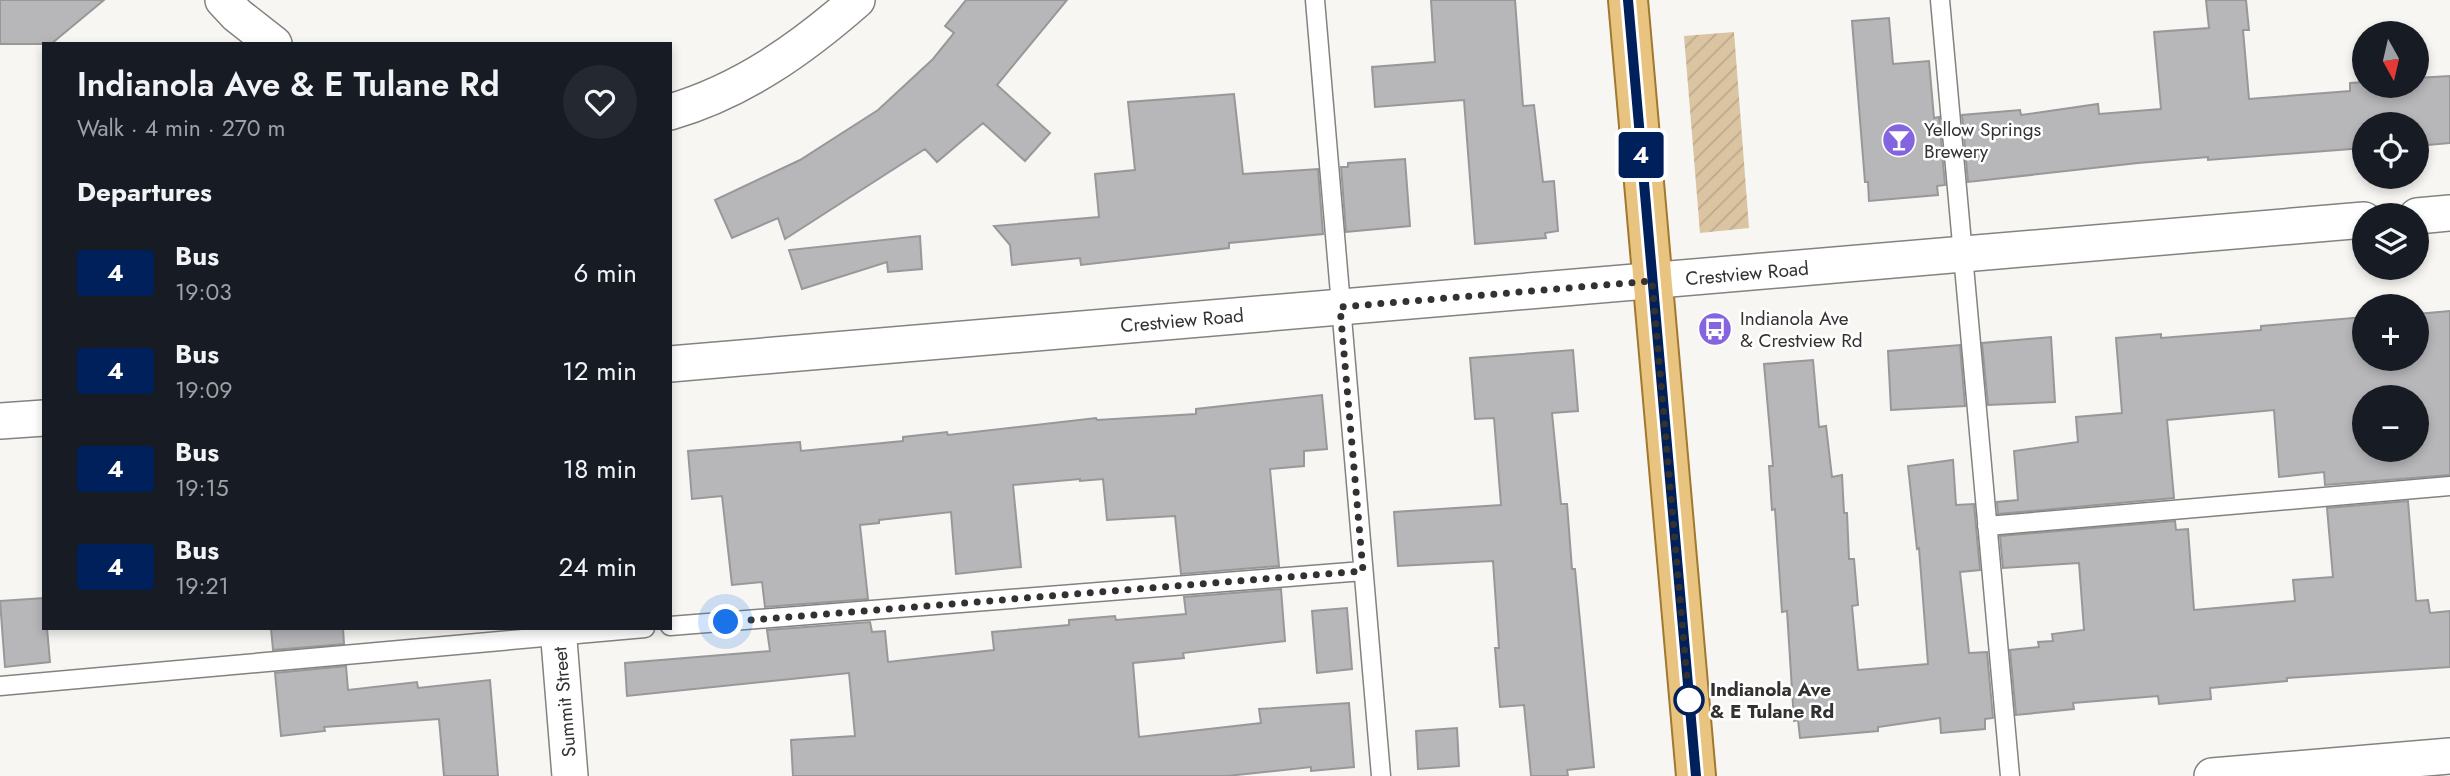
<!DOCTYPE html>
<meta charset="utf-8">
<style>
body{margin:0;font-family:Jost,sans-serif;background:#242831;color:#f1f3f6;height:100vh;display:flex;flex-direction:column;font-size:26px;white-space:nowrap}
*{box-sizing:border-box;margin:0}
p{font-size:23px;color:#9ea1a6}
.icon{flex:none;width:38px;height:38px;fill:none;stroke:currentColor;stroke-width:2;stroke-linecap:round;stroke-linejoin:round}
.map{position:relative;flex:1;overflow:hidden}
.drawer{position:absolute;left:42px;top:42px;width:630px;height:588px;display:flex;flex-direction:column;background:#171b24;border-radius:0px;box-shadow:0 4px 10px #0003}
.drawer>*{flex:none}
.badge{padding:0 14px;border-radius:5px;font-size:24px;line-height:46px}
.needle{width:46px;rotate:172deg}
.fabs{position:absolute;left:2352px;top:21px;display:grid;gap:14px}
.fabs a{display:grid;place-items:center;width:77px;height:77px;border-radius:50%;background:#171b24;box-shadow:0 4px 10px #0003;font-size:35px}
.you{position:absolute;width:35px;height:35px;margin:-18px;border:5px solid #fff;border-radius:50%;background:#1a73e8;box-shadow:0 0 0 10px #1a73e833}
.map>.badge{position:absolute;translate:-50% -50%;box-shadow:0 0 0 4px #fff}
h2{padding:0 35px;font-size:26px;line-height:63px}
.round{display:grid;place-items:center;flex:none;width:74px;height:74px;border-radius:37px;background:#242831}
.summary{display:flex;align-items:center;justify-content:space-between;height:119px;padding:0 35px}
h1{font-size:33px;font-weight:600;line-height:52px}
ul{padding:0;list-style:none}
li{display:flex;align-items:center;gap:21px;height:98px;padding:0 35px}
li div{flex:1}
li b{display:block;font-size:26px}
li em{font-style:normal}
li .badge{min-width:77px;font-weight:700;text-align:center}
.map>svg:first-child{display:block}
.garden{fill:url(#garden-furrows)}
.building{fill:#b7b7ba;stroke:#98989b;stroke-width:2;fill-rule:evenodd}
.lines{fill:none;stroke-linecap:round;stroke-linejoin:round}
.service-casing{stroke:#84827f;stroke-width:21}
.minor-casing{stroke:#84827f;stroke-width:38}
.primary-casing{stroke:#a0782e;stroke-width:42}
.service{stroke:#fff;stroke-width:18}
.minor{stroke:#fff;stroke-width:35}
.primary{stroke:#e9c481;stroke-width:38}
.line-casing{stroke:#fff;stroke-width:16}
.line{stroke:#00205b;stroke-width:10}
.walk{stroke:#333231;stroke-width:7;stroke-dasharray:0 12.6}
.stop-dot{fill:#fff;stroke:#00205b;stroke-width:3.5}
.labels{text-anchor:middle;stroke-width:5;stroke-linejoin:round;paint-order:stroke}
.poi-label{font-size:19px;fill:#333231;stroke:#fff;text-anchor:start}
.street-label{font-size:19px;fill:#333231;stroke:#fff}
.stop-label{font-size:19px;font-weight:bold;fill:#333231;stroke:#fff;text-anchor:start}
</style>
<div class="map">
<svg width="2450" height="776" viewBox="0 0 2450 776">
<defs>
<pattern id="garden-furrows" width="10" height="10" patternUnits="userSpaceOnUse" patternTransform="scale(1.75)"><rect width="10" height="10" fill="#dbc4a1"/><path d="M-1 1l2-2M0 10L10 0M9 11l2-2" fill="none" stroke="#bca98b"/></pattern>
</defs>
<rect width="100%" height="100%" fill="#f8f6f3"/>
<path class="garden" d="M 1734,32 L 1749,228 L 1700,233 L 1684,36 Z"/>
<path class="building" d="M 0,0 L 104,0 L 51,44 L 0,44 Z
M 966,0 L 1067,0 L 997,85 L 1050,133 L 1025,161 L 983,123 L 937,162 L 925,149 L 785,239 L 778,218 L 732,238 L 715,200 L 800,160 L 878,110 L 933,59 L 954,33 L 945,26 Z
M 1431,0 L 1515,0 L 1523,106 L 1534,105 L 1543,182 L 1554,181 L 1558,231 L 1545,233 L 1546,238 L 1475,244 L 1464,100 L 1375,107 L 1372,67 L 1435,62 Z
M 2206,0 L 2246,0 L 2249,30 L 2243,30 L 2249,99 L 2350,91 L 2350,83 L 2364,82 L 2364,86 L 2417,86 L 2417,78 L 2450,76 L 2450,143 L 2417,146 L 2417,124 L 2364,124 L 2364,148 L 2208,160 L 2208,157 L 2138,163 L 1968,182 L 1962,115 L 2020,110 L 2021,115 L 2098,104 L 2099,114 L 2161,109 L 2154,32 L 2209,28 Z
M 1889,18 L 1893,64 L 1929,61 L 1934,118 L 1939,117 L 1945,185 L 1937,186 L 1938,195 L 1869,201 L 1868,182 L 1865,182 L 1852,21 Z
M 1234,94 L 1243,174 L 1318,169 L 1323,234 L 1229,243 L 1229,248 L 1081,265 L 1080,258 L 1012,265 L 1010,245 L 994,226 L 1099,217 L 1095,174 L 1135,170 L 1128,102 Z
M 1405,159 L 1410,226 L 1346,232 L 1341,167 L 1348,167 L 1348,163 Z
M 920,236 L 922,269 L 888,272 L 887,262 L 802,289 L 789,250 Z
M 2450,311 L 2450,475 L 2325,485 L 2324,472 L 2279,477 L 2274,410 L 2167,420 L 2174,498 L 1998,514 L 1997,502 L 2018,500 L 2014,451 L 2078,442 L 2076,417 L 2122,413 L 2116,338 L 2161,334 L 2161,338 L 2261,330 L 2261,326 L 2364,317 L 2364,359 L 2417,359 L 2417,314 ZM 2364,397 L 2417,397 L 2417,450 L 2364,450 Z
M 2051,337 L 2055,402 L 1988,405 L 1982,343 Z
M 1960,345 L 1965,406 L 1891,410 L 1888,351 Z
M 1573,350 L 1578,411 L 1552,413 L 1561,504 L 1567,504 L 1572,569 L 1575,569 L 1594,767 L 1567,770 L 1568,776 L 1531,776 L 1524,705 L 1500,707 L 1495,648 L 1499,648 L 1493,561 L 1398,566 L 1394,512 L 1501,505 L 1494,418 L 1475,419 L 1470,358 Z
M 1813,360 L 1819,427 L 1826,426 L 1832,477 L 1842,475 L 1844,513 L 1847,513 L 1849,559 L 1854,559 L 1858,605 L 1852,606 L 1858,670 L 1928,664 L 1919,548 L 1917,549 L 1908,466 L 1953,460 L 1956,505 L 1974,504 L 1980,570 L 1960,572 L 1969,653 L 1987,652 L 1993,718 L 1985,719 L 1985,729 L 1941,733 L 1940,718 L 1878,727 L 1878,731 L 1800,738 L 1798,720 L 1794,721 L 1787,611 L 1782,612 L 1775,509 L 1772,510 L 1769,466 L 1773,466 L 1764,364 Z
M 1322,395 L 1327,449 L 1304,451 L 1304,466 L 1270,469 L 1279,566 L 1181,574 L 1175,516 L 1107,520 L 1103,479 L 1080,481 L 1080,479 L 1013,485 L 1021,567 L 956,574 L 951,512 L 879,520 L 879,523 L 860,525 L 868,599 L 765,607 L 762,582 L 732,585 L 722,496 L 692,499 L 688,451 L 800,442 L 801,451 L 903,441 L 903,437 L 947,432 L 948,435 L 1096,418 L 1097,420 L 1196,414 L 1196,409 Z
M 2408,501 L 2416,601 L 2428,600 L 2430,613 L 2450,611 L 2450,667 L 2287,678 L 2287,681 L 2210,688 L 2211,699 L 2159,704 L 2158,696 L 2073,703 L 2074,709 L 2016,715 L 2010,650 L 2039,647 L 2038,642 L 2053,641 L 2052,634 L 2084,630 L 2079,563 L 2003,568 L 2000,536 L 2175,521 L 2176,530 L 2188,529 L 2194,610 L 2295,601 L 2293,580 L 2333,577 L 2327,508 Z
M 1281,589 L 1285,641 L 1183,653 L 1184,658 L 1133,663 L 1139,737 L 1261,723 L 1259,709 L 1349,703 L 1354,767 L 1311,771 L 1311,767 L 1227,776 L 793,776 L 791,740 L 855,736 L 849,673 L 627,696 L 625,663 L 770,651 L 767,630 L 870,622 L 872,632 L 885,631 L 888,662 L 994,650 L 992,632 L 1069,625 L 1069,620 L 1115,616 L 1116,620 L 1186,614 L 1184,597 Z
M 44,598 L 44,628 L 47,628 L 50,662 L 5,667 L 0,601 Z
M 1347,608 L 1352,669 L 1317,673 L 1312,611 Z
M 271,628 L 343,628 L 344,644 L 273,650 Z
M 346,666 L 348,690 L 417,682 L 418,688 L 490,680 L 498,776 L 444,776 L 439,719 L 324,727 L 325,731 L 281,736 L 275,673 Z
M 1457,728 L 1459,766 L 1418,769 L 1416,731 Z"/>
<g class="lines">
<g class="service-casing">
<path id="service" d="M 1315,0 L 1381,776
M 1940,0 L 2010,776
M 1987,526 L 2450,486
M 670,626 L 1363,571
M 0,686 L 645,628"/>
</g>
<g class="minor-casing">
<path id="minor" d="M 223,0 L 237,15 L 274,44
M 670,112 C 742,91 801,49 857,0
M 2417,216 L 2450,213
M 670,364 L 2364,220
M 0,421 L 44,418
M 558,628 L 570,776
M 2212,776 L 2450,756"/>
</g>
<g class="primary-casing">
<path id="primary" d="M 1628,0 L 1696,776"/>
</g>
<use href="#service" class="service"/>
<use href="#minor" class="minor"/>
<use href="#primary" class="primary"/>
</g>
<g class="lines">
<g class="line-casing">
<path id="line" d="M 1628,0 L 1696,776"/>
</g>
<use href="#line" class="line"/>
<path class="walk" d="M 726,622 L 1363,571 L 1340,307 L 1652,281 L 1689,700"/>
</g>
<defs>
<g id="bar-disc" transform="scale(1.75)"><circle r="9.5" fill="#8564df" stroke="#fff"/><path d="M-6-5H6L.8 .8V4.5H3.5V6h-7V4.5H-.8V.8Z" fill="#fff"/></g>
<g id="bus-disc" transform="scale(1.75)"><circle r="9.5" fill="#8564df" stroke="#fff"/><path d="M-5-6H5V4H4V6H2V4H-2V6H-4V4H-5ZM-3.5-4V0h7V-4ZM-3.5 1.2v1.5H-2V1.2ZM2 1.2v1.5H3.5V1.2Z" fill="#fff"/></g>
</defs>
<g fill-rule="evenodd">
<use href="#bar-disc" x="1899" y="140"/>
<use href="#bus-disc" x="1715" y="329"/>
</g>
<circle class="stop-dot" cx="1689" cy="700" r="14"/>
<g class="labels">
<g class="poi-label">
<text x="1924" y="136">Yellow Springs<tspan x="1924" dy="22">Brewery</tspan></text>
<text x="1740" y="325">Indianola Ave<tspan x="1740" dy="22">&amp; Crestview Rd</tspan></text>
</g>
<g class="street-label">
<text transform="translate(1747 273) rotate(-5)" y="7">Crestview Road</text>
<text transform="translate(1182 320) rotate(-5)" y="7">Crestview Road</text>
<text transform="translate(564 702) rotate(-95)" y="7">Summit Street</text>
</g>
<g class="stop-label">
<text x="1710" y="696">Indianola Ave<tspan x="1710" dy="22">&amp; E Tulane Rd</tspan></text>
</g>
</g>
</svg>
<div class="fabs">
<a><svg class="needle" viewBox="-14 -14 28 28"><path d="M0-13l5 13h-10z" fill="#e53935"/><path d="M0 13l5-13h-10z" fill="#9ea1a6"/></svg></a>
<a><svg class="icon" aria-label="locate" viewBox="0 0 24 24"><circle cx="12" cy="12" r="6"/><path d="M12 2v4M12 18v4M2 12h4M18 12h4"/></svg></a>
<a><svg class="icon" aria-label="layers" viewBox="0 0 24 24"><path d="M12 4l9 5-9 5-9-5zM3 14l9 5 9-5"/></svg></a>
<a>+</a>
<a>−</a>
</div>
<div class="you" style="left:726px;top:622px"></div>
<b class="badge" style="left:1641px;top:155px;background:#00205b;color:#fff">4</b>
<section class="drawer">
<div class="summary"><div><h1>Indianola Ave &amp; E Tulane Rd</h1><p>Walk · 4 min · 270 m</p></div><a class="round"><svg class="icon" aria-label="heart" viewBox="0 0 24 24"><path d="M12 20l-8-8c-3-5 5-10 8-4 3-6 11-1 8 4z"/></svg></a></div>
<h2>Departures</h2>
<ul>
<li><span class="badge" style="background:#00205b;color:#fff">4</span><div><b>Bus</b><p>19:03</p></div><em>6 min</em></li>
<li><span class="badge" style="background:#00205b;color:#fff">4</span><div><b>Bus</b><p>19:09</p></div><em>12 min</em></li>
<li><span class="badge" style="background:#00205b;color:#fff">4</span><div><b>Bus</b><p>19:15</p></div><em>18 min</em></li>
<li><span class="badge" style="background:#00205b;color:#fff">4</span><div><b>Bus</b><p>19:21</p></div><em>24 min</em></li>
</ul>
</section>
</div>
